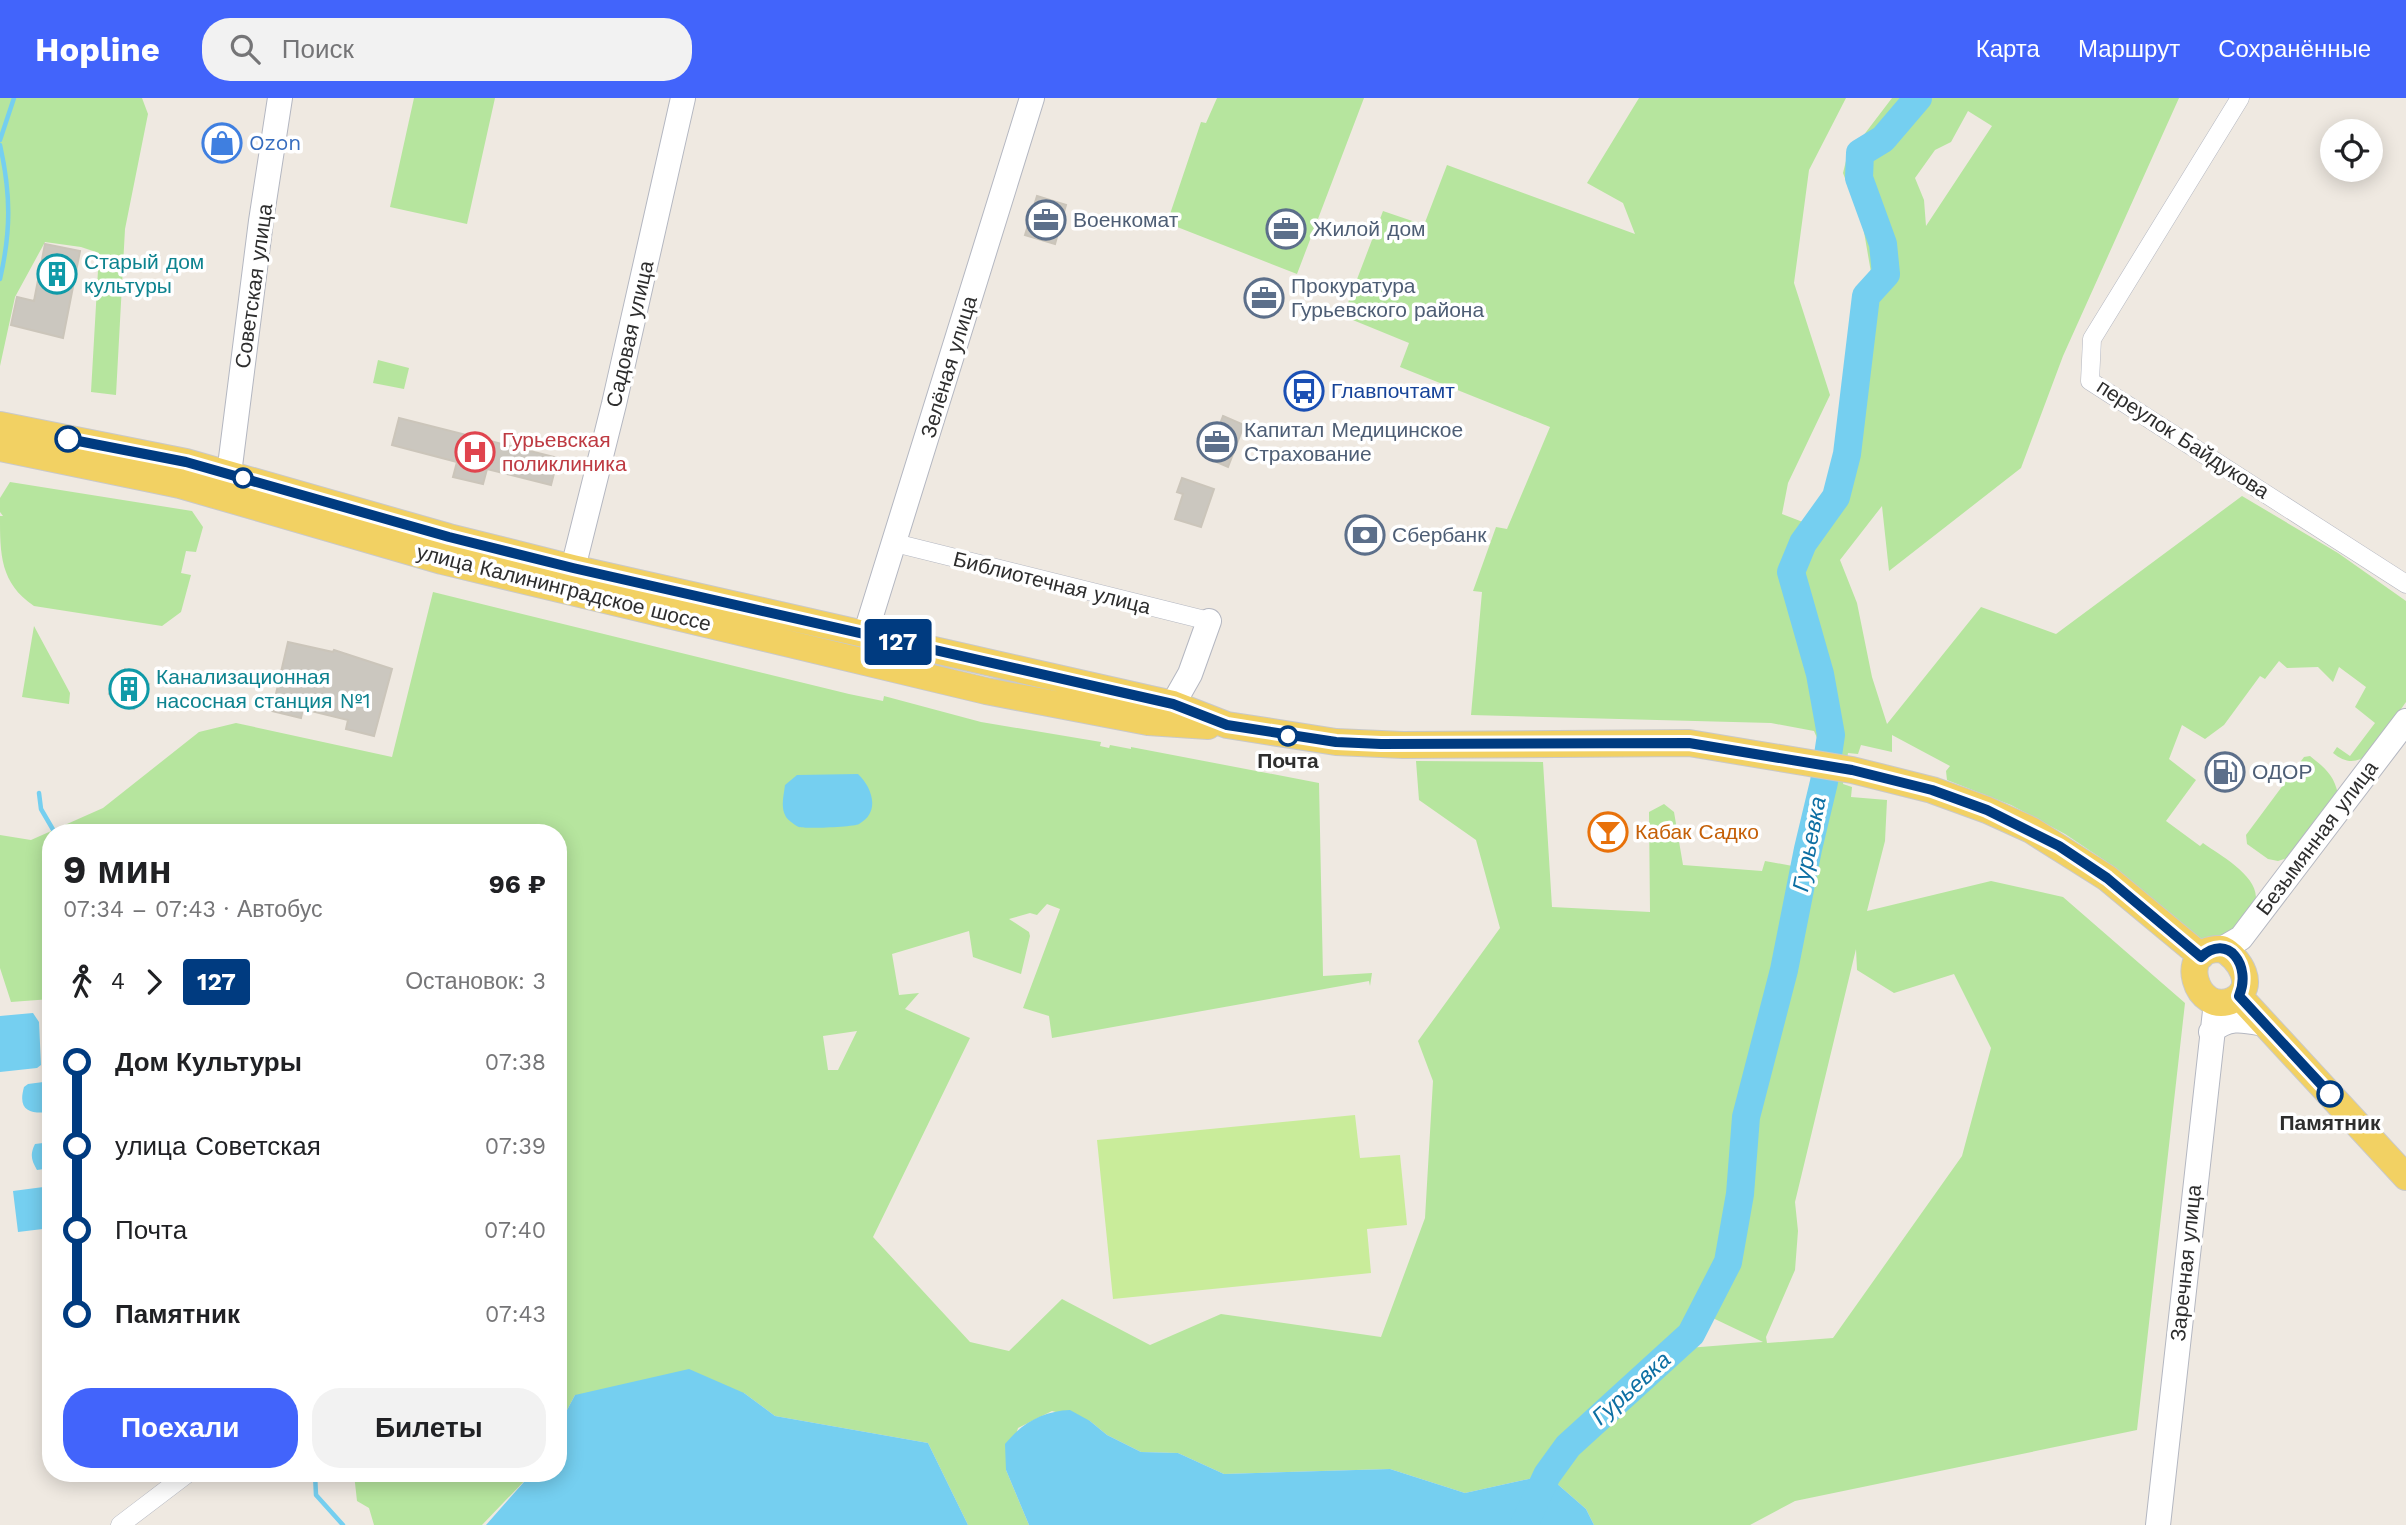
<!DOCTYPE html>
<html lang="ru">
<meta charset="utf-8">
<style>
body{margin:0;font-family:"Work Sans",sans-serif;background:#f2f2f2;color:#202124;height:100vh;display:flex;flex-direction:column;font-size:26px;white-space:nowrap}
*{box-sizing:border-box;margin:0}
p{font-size:23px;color:#757577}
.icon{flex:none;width:38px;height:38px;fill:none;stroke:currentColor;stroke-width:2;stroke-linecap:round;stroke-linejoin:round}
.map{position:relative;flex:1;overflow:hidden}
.panel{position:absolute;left:42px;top:726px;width:525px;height:658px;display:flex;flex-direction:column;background:#fff;border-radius:28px;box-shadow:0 4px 18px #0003}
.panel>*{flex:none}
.badge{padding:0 14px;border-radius:5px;font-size:24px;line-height:46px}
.controls{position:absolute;left:2320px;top:21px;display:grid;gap:14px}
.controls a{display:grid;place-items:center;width:63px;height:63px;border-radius:50%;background:#fff;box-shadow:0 4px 18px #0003;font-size:35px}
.map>.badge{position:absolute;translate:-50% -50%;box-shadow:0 0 0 4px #fff}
.legs{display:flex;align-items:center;gap:10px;height:77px;padding:0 21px;font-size:23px}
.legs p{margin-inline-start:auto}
.overview{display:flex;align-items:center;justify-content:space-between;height:119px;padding:0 21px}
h1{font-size:38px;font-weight:700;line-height:52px}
.action{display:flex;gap:14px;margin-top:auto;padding:14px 21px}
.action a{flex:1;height:80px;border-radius:28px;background:#4264fb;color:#fff;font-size:28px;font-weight:700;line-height:80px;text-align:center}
.action a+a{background:#f2f2f2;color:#202124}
ul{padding:0 21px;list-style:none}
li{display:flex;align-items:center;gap:24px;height:84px;font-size:26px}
li i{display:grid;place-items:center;width:10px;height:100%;margin:0 9px;background:currentColor}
li i::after{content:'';width:18px;height:18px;margin:-9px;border:5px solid;border-radius:50%;background:#fff}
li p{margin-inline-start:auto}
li:first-child i{background:linear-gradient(#0000 50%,currentColor 0)}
li:last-child i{background:linear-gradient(currentColor 50%,#0000 0)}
header{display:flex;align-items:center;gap:42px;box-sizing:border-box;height:98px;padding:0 35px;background:#4264fb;color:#fff}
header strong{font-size:33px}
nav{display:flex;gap:38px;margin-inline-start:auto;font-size:24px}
.search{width:490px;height:63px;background:#f2f2f2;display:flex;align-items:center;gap:18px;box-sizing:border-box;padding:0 24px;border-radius:28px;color:#757577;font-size:26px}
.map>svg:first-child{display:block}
.green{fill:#b6e59e;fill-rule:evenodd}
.pitch{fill:#c9ec9a}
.water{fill:#75cff0}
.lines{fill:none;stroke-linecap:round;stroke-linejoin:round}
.stream{stroke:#75cff0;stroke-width:4.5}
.river{stroke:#75cff0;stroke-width:28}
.building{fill:#cbc7bf;stroke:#cbc5ba;stroke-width:2}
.street-casing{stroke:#b4b7c1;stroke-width:19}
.secondary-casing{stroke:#b4b7c1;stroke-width:26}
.primary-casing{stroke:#c9c9c9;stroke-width:28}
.street{stroke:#fff;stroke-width:18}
.secondary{stroke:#fff;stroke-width:24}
.primary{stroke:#f2d163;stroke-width:26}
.line-1-casing{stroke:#fff;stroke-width:16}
.line-1{stroke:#003b80;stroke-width:10}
.stop-1-dot{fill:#fff;stroke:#003b80;stroke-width:3.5}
.labels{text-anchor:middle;stroke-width:7;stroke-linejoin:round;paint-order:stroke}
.shop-label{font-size:21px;fill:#366cbe;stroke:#fff;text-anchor:start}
.service-label{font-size:21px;fill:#4e5e75;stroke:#fff;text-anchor:start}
.culture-label{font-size:21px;fill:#0d838f;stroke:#fff;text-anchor:start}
.street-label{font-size:21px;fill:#2e2e2e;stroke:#fff}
.transit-label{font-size:21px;fill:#164399;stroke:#fff;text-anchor:start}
.health-label{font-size:21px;fill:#be3a42;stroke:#fff;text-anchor:start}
.stop-label{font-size:21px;font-weight:bold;fill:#2e2e2e;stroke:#fff}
.food-label{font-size:21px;fill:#c56008;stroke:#fff;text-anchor:start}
.water-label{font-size:23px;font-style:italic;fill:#0d6fa3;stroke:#fff}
</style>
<header>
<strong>Hopline</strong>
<div class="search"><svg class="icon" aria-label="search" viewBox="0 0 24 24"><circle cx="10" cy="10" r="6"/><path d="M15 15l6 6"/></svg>Поиск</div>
<nav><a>Карта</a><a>Маршрут</a><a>Сохранённые</a></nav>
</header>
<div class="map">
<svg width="2406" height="1427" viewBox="0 0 2406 1427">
<rect width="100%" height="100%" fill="#efe9e1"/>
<path class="green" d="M 0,0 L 142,0 L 148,16 L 125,131 L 116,297 L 91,294 L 99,155 L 81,149 L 45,144 L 15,199 L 0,268 Z
M 414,0 L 495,0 L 467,126 L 390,109 Z
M 1217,0 L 1364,0 L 1297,176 L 1167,125 L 1201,24 L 1206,25 Z
M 1639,0 L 1846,0 L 1809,72 L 1794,185 L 1830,297 L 1788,385 L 1782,416 L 1808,426 L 1829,402 L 1846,331 L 1842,313 L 1847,260 L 1861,199 L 1873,186 L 1863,128 L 1843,75 L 1847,59 L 1892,0 L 2179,0 L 2063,258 L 2021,370 L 1889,473 L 1882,408 L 1840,462 L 1857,505 L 1872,579 L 1887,626 L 1981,509 L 2056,536 L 2242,398 L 2338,455 L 2406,503 L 2406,604 L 2369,656 C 2356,666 2345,665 2333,655 L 2337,649 L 2350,658 L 2375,625 L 2355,609 L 2366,589 L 2339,569 L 2333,584 L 2318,569 L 2287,570 L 2279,563 L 2265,581 L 2260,578 L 2224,627 L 2205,641 L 2182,627 L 2169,661 L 2196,682 L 2166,723 L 2200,748 L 2203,745 C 2221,758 2268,783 2253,809 C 2246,821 2233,832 2223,842 L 2204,843 L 2196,839 L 2113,768 L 2065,736 L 2011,707 L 1947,682 L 1946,673 L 1950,668 L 1892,637 L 1892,654 L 1861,647 L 1858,656 L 1848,655 L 1843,686 L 1852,689 L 1851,699 L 1887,702 L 1885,743 L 1867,813 L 1991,783 L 2063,799 L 2185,905 L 2137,1332 L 1795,1403 L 1750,1427 L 1594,1427 L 1586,1411 L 1547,1377 L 1465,1395 L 1390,1371 L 1224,1376 L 1178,1355 L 1141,1354 L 1107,1337 L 1090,1323 L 1052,1313 L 1018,1330 L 1006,1372 L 1029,1427 L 968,1427 L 928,1345 L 775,1318 L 744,1295 L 575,1297 L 558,1329 L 558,735 L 51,735 L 51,901 L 11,904 L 0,870 L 0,737 L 31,742 L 103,710 L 199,634 L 236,625 L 392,659 L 433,494 L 849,596 L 883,603 L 884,598 L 981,624 L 1101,644 L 1100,648 L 1109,650 L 1110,647 L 1131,651 L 1131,649 L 1319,685 L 1323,878 L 1372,875 L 1370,888 L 1369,883 L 1052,940 L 1049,918 L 1023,910 L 1060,811 L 1047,806 L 1037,817 L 1030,815 L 1009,821 L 1029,834 L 1030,838 L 1021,876 L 973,859 L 969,833 L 892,856 L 899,897 L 919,895 L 905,911 L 970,940 L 873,1139 L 970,1244 L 1009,1253 L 1062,1201 L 1150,1247 L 1221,1216 L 1381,1239 L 1425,1120 L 1433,983 L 1418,943 L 1500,830 L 1476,742 L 1419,702 L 1416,663 L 1543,664 L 1552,809 L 1650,814 L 1649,714 L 1664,706 L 1674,714 L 1683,767 L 1762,773 L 1765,763 L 1798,769 L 1814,689 L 1817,682 L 1828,683 L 1833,651 L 1821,649 L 1814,633 L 1771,625 L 1471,617 L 1482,494 L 1473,493 L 1496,429 L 1507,431 L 1550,329 L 1400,269 L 1409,245 L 1343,218 L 1383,113 L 1424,127 L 1447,67 L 1635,136 L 1623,105 L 1587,85 ZM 1968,13 L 1992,28 L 1926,128 L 1924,102 L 1915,80 L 1935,52 L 1951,44 ZM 1856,851 L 1857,872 L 1894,895 L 1954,876 L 1991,950 L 1962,1058 L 1833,1240 L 1767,1245 L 1766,1239 L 1795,1172 L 1798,1133 L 1795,1104 ZM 857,933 L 838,972 L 828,972 L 823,938 ZM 1696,1212 L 1763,1244 L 1688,1250 Z
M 378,262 L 409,270 L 404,291 L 373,285 Z
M 10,384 L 192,413 L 203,429 L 196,454 L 186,453 L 181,475 L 191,477 L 181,514 L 162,528 L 34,508 C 0,485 0,456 0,418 L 3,418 L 0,414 L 0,400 Z
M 34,528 L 70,595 L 69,606 L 22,599 Z
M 2310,658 C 2325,670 2334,677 2338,696 L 2293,758 L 2278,763 L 2268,761 L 2247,746 L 2246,737 L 2304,659 Z
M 354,1376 L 531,1376 L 482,1427 L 374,1427 L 369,1410 L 357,1403 Z"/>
<path class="pitch" d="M 1355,1017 L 1360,1060 L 1400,1057 L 1407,1127 L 1367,1131 L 1371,1175 L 1113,1201 L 1097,1042 Z"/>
<path class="water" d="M 858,676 C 872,689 881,714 859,726 C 854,729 806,731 799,729 C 796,728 788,722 786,719 C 780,709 784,697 785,687 L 797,677 Z
M 33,915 L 39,924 L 41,967 L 37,970 L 0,974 L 0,918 Z
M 51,983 L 51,1014 C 31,1016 17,1014 24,989 L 28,986 Z
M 51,1044 L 51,1070 L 37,1072 C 31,1062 30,1056 35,1046 Z
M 51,1088 L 51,1130 L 18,1134 L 13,1093 Z
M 689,1271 L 744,1295 L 775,1318 L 928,1345 L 968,1427 L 486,1427 L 531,1376 L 558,1376 L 558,1329 L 575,1297 Z
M 1070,1312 L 1090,1323 L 1107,1337 L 1141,1354 L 1178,1355 L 1224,1376 L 1390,1371 L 1465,1395 L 1547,1377 L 1586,1411 L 1594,1427 L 1029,1427 L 1006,1372 L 1005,1346 C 1022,1325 1043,1313 1070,1312 Z"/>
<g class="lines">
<path class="stream" d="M 0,42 L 14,0
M 0,47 C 11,96 11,133 0,181
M 39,695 L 41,711 L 55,735
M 315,1376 L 316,1397 L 343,1427"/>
<path class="river" d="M 1524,1427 L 1547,1377 L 1568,1348 L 1691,1236 L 1728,1164 L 1740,1096 L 1746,1019 L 1784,872 L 1808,751 L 1824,684 L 1831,637 L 1820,576 L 1791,474 L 1803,445 L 1836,399 L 1847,356 L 1866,198 L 1886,176 L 1883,146 L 1859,80 L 1860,55 L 1883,41 L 1918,0"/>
</g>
<path class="building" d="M 1037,98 L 1066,107 L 1055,146 L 1025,137 Z
M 45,146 L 80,153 L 63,240 L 11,227 L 17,199 L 34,203 Z
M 1257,185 L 1279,193 L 1270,215 L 1249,207 Z
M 1223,318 L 1244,327 L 1228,369 L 1207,360 Z
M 399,320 L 558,360 L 551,387 L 487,371 L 483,386 L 453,379 L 457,364 L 392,347 Z
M 1182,380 L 1214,391 L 1201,429 L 1175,421 L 1183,396 L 1177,394 Z
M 288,544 L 333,554 L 334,552 L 392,571 L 374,638 L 346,631 L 348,622 L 303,611 L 301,620 L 272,613 Z
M 125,571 L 149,586 L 134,611 L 109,596 Z"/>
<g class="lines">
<g class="street-casing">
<path id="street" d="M 2240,0 L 2092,241 L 2090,283 L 2406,486
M 895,445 L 1209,523
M 120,1427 L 187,1376"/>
</g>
<g class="secondary-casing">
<path id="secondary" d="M 229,376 L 261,123 L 280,0
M 573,470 L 614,306 L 683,0
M 865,537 L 1032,0
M 1173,606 L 1190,576 L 1209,523
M 2222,851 L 2241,840 L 2406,623
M 2211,934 C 2228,918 2243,922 2264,926
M 2158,1427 L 2216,904"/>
</g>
<g class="primary-casing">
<path id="primary" d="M 0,327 L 186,364 L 449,439 L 573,470 L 1150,601 L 1173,606 L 1227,627 L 1336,644 L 1403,647 L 1689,645 L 1852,672 L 1932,692 L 1987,712 L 2031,732 L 2107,780 L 2201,858
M 0,350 L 180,387 L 442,463 L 986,593 L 1148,624 L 1208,628
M 2222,851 C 2239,859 2258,889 2233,902 C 2196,920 2174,848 2222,851 Z
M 2239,898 L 2406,1079"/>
</g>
<use href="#street" class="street"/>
<use href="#secondary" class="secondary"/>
<use href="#primary" class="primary"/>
</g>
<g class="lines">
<g class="line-1-casing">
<path id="line-1" d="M 68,341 L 186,364 L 449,439 L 573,470 L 1173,606 L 1227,627 L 1336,644 L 1381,646 L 1689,645 L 1852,672 L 1932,692 L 1987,712 L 2059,748 L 2107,780 L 2201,859 C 2228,834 2252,868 2239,898 L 2330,996"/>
</g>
<use href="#line-1" class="line-1"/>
</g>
<defs>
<g id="shop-ring" transform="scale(2.0125)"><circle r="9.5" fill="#fff" stroke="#3f7fe0" stroke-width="1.5"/><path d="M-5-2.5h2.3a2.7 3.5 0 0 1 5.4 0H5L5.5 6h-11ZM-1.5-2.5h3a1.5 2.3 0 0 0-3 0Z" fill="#3f7fe0"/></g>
<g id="office-ring" transform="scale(2.0125)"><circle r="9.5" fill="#fff" stroke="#5c6f8a" stroke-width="1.5"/><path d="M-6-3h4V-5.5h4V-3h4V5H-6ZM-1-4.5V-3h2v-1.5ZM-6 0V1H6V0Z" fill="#5c6f8a"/></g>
<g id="building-ring" transform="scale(2.0125)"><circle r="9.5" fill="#fff" stroke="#0f9aa8" stroke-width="1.5"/><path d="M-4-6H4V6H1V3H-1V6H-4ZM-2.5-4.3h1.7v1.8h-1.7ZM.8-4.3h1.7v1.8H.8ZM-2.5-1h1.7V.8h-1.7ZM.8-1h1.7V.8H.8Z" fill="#0f9aa8"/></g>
<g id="bus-ring" transform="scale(2.0125)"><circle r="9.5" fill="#fff" stroke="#1a4fb4" stroke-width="1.5"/><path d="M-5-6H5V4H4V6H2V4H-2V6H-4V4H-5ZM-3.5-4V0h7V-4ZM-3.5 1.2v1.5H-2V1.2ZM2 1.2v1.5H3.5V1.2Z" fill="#1a4fb4"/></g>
<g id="hospital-ring" transform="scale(2.0125)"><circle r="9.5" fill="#fff" stroke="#e0444e" stroke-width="1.5"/><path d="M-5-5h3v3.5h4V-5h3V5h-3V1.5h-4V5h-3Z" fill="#e0444e"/></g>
<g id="bank-ring" transform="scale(2.0125)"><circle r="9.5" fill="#fff" stroke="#5c6f8a" stroke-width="1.5"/><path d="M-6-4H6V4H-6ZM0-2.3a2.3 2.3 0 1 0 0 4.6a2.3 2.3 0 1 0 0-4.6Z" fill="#5c6f8a"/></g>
<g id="fuel-ring" transform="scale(2.0125)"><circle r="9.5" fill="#fff" stroke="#5c6f8a" stroke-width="1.5"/><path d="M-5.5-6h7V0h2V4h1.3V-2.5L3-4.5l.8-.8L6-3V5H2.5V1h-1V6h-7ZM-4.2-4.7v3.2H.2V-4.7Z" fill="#5c6f8a"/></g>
<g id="bar-ring" transform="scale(2.0125)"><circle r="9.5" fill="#fff" stroke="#e8710a" stroke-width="1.5"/><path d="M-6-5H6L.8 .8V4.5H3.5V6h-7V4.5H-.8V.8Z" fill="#e8710a"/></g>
</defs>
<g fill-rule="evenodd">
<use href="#shop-ring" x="222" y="45"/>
<use href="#office-ring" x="1046" y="122"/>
<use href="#office-ring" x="1286" y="131"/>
<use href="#building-ring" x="57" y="176"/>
<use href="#office-ring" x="1264" y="200"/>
<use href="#bus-ring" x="1304" y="293"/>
<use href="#office-ring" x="1217" y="344"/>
<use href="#hospital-ring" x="475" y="354"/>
<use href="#bank-ring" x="1365" y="437"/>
<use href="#building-ring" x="129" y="591"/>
<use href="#fuel-ring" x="2225" y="674"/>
<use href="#bar-ring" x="1608" y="734"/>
</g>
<g class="stop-1-dot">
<circle cx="68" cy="341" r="12"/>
<circle cx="243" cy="380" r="9"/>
<circle cx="1288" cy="638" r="9"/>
<circle cx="2330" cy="996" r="12"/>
</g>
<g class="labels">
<g class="shop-label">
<text x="249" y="52">Ozon</text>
</g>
<g class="service-label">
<text x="1073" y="129">Военкомат</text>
<text x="1313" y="138">Жилой дом</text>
<text x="1291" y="195">Прокуратура<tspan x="1291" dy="24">Гурьевского района</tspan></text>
<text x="1244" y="339">Капитал Медицинское<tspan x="1244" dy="24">Страхование</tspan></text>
<text x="1392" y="444">Сбербанк</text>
<text x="2252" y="681">ОДОР</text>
</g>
<g class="culture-label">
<text x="84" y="171">Старый дом<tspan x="84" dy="24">культуры</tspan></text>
<text x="156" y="586">Канализационная<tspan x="156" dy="24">насосная станция №1</tspan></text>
</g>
<g class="street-label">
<text transform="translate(254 188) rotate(-82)" y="7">Советская улица</text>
<text transform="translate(630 236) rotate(-77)" y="7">Садовая улица</text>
<text transform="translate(949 269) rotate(-73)" y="7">Зелёная улица</text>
<text transform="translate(2183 341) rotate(33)" y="7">переулок Байдукова</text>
<text transform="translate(1052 485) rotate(14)" y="7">Библиотечная улица</text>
<text transform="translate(564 490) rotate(14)" y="7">улица Калининградское шоссе</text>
<text transform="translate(2317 740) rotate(-53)" y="7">Безымянная улица</text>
<text transform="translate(2186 1165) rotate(-84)" y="7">Заречная улица</text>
</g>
<g class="transit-label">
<text x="1331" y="300">Главпочтамт</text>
</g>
<g class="health-label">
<text x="502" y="349">Гурьевская<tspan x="502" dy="24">поликлиника</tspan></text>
</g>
<g class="stop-label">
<text x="1288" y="670">Почта</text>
<text x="2330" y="1032">Памятник</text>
</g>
<g class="food-label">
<text x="1635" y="741">Кабак Садко</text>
</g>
<g class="water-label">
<text transform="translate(1809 746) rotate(-79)" y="8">Гурьевка</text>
<text transform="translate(1631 1290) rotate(-42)" y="8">Гурьевка</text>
</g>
</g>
</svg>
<div class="controls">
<a><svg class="icon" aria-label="locate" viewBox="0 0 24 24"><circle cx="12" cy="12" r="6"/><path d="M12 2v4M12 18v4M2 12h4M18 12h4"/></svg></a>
</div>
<b class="badge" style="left:898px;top:544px;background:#003b80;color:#fff">127</b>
<section class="panel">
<div class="overview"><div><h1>9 мин</h1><p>07:34 – 07:43 · Автобус</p></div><b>96 ₽</b></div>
<div class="legs"><svg class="icon" aria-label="walk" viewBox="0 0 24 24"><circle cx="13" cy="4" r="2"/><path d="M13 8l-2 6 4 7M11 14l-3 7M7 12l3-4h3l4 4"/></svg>4<svg class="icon" aria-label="forward" viewBox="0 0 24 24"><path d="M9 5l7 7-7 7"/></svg><b class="badge" style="background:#003b80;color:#fff">127</b><p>Остановок: 3</p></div>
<ul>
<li><i style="color:#003b80"></i><b>Дом Культуры</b><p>07:38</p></li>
<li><i style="color:#003b80"></i><span>улица Советская</span><p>07:39</p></li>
<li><i style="color:#003b80"></i><span>Почта</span><p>07:40</p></li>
<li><i style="color:#003b80"></i><b>Памятник</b><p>07:43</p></li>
</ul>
<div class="action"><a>Поехали</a><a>Билеты</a></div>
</section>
</div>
